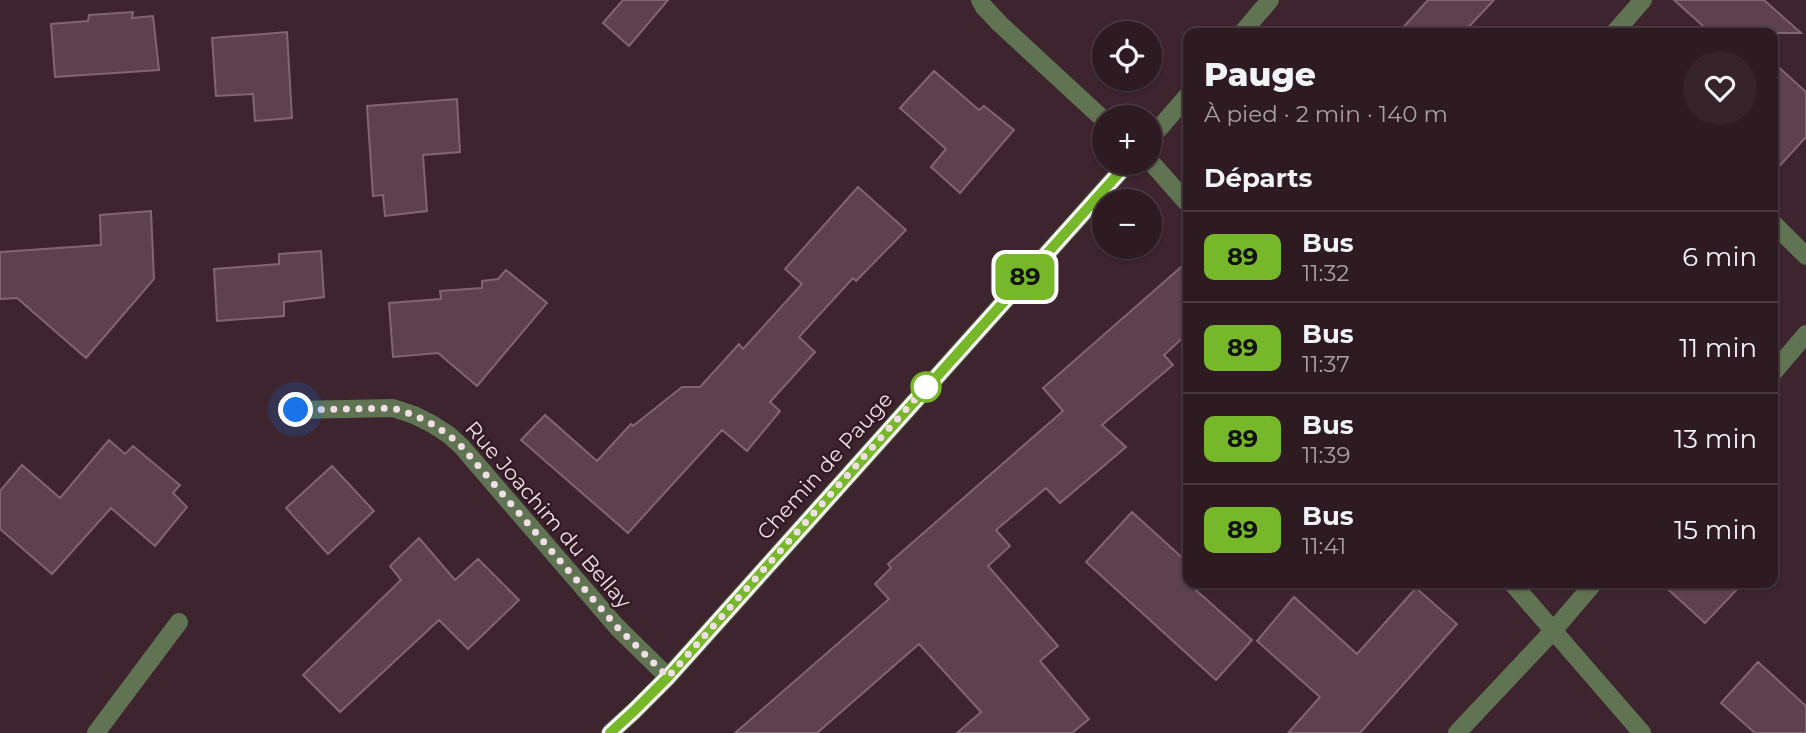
<!DOCTYPE html>
<html lang="fr">
<meta charset="utf-8">
<style>
body{margin:0;font-family:Montserrat,sans-serif;background:#36242a;color:#f1f3f6;height:100vh;display:flex;flex-direction:column;font-size:26px;white-space:nowrap}
*{box-sizing:border-box;margin:0}
p{font-size:23px;color:#a7a1a5}
.icon{flex:none;width:38px;height:38px;fill:none;stroke:currentColor;stroke-width:2;stroke-linecap:round;stroke-linejoin:round}
.map{position:relative;flex:1;overflow:hidden}
.panel{position:absolute;left:1183px;top:28px;width:595px;height:560px;display:flex;flex-direction:column;background:#2e1b22;border-radius:14px;box-shadow:0 2px 5px #0004,0 0 0 2px #493940}
.panel>*{flex:none}
.badge{padding:0 14px;border-radius:10px;font-size:24px;line-height:46px}
.buttons{position:absolute;left:1092px;top:21px;display:grid;gap:14px}
.buttons a{display:grid;place-items:center;width:70px;height:70px;border-radius:50%;background:#2e1b22;box-shadow:0 2px 5px #0004,0 0 0 2px #493940;font-size:35px}
.you{position:absolute;width:35px;height:35px;margin:-18px;border:5px solid #fff;border-radius:50%;background:#1a73e8;box-shadow:0 0 0 10px #1a73e833}
.map>.badge{position:absolute;translate:-50% -50%;box-shadow:0 0 0 4px #fff}
h2{padding:0 21px;font-size:26px;line-height:63px}
.round{display:grid;place-items:center;flex:none;width:74px;height:74px;border-radius:37px;background:#36242a}
.overview{display:flex;align-items:center;justify-content:space-between;height:119px;padding:0 21px}
h1{font-size:33px;font-weight:800;line-height:52px}
ul{padding:0;list-style:none}
li{display:flex;align-items:center;gap:21px;height:91px;padding:0 21px;border-top:2px solid #493940}
li div{flex:1}
li b{display:block;font-size:26px}
li em{font-style:normal}
li .badge{min-width:77px;font-weight:700;text-align:center}
.map>svg:first-child{display:block}
.building{fill:#5d424d;stroke:#836571;stroke-width:2}
.lines{fill:none;stroke-linecap:round;stroke-linejoin:round}
.minor{stroke:#607353;stroke-width:18}
.line-casing{stroke:#fff;stroke-width:16}
.line{stroke:#76b82a;stroke-width:10}
.walk{stroke:#efdee4;stroke-width:7;stroke-dasharray:0 12.6}
.stop-dot{fill:#fff;stroke:#76b82a;stroke-width:3.5}
.labels{text-anchor:middle;stroke-width:5;stroke-linejoin:round;paint-order:stroke}
.street-label{font-size:21px;fill:#efdee4;stroke:#321a24}
</style>
<div class="map">
<svg width="1806" height="733" viewBox="0 0 1806 733">
<rect width="100%" height="100%" fill="#3d242e"/>
<path class="building" d="M 623,0 L 668,0 L 629,46 L 603,23 Z
M 1428,0 L 1494,0 L 1463,33 L 1398,33 Z
M 1674,0 L 1764,0 L 1801,33 L 1711,33 Z
M 133,12 L 132,18 L 153,16 L 159,70 L 55,77 L 51,24 L 88,21 L 89,15 Z
M 287,32 L 292,118 L 255,121 L 253,94 L 216,96 L 212,38 Z
M 1773,62 L 1806,92 L 1806,137 L 1773,173 Z
M 934,71 L 979,110 L 984,106 L 1014,130 L 960,193 L 931,167 L 946,149 L 900,108 Z
M 457,99 L 460,152 L 423,155 L 427,211 L 385,216 L 383,195 L 373,196 L 367,106 Z
M 858,187 L 906,230 L 856,281 L 853,278 L 799,337 L 815,352 L 770,402 L 780,411 L 747,451 L 722,430 L 628,533 L 521,440 L 545,415 L 597,461 L 631,424 L 633,426 L 682,387 L 700,387 L 739,344 L 743,349 L 802,284 L 785,269 Z
M 151,211 L 154,279 L 86,358 L 17,298 L 0,299 L 0,252 L 101,245 L 100,215 Z
M 321,251 L 324,297 L 284,302 L 284,316 L 217,321 L 214,269 L 279,264 L 279,254 Z
M 1188,261 L 1188,333 L 1164,355 L 1173,365 L 1102,425 L 1126,447 L 1060,503 L 1046,488 L 996,530 L 1010,546 L 988,566 L 1058,646 L 1040,661 L 1089,719 L 1072,733 L 957,733 L 981,712 L 919,644 L 817,733 L 735,733 L 889,599 L 875,584 L 891,568 L 888,564 L 1063,411 L 1043,388 Z
M 506,270 L 547,303 L 477,386 L 438,353 L 393,357 L 389,303 L 441,299 L 440,291 L 482,288 L 482,281 L 498,279 Z
M 109,440 L 125,454 L 133,446 L 180,485 L 173,493 L 187,507 L 155,546 L 111,508 L 52,574 L 0,529 L 0,491 L 22,465 L 60,498 Z
M 332,466 L 374,511 L 328,554 L 286,508 Z
M 1132,512 L 1188,563 L 1188,583 L 1252,640 L 1216,680 L 1086,562 Z
M 419,538 L 455,580 L 478,559 L 519,600 L 468,649 L 439,620 L 340,712 L 303,675 L 401,580 L 390,566 Z
M 1661,583 L 1743,583 L 1705,623 Z
M 1416,588 L 1457,624 L 1360,733 L 1288,733 L 1320,697 L 1257,641 L 1294,597 L 1357,654 Z
M 1758,662 L 1806,706 L 1806,733 L 1755,733 L 1721,703 Z"/>
<g class="lines">
<path class="minor" d="M 980,0 L 984,7 L 1000,24 L 1104,120
M 1242,33 L 1270,0
M 1614,33 L 1643,0
M 1150,139 L 1188,95
M 1150,161 L 1188,204
M 1773,223 L 1806,256
M 1773,373 L 1806,334
M 296,410 L 393,408 L 414,415 L 432,424 L 449,435 L 462,447 L 617,627 L 668,677
M 1512,583 L 1642,733
M 96,733 L 179,622
M 610,733 L 634,711 L 668,677 L 1128,163
M 1457,733 L 1553,631 L 1594,583"/>
</g>
<g class="lines">
<g class="line-casing">
<path id="line" d="M 610,733 L 634,711 L 668,677 L 1128,163"/>
</g>
<use href="#line" class="line"/>
<path class="walk" d="M 296,410 L 393,408 L 414,415 L 432,424 L 449,435 L 462,447 L 617,627 L 668,677 L 926,387"/>
</g>
<circle class="stop-dot" cx="926" cy="387" r="14"/>
<g class="labels">
<g class="street-label">
<text transform="translate(825 466) rotate(-48)" y="7">Chemin de Pauge</text>
<text transform="translate(548 515) rotate(49)" y="7">Rue Joachim du Bellay</text>
</g>
</g>
</svg>
<div class="buttons">
<a><svg class="icon" aria-label="locate" viewBox="0 0 24 24"><circle cx="12" cy="12" r="6"/><path d="M12 2v4M12 18v4M2 12h4M18 12h4"/></svg></a>
<a>+</a>
<a>−</a>
</div>
<div class="you" style="left:296px;top:410px"></div>
<b class="badge" style="left:1025px;top:277px;background:#76b82a;color:#111">89</b>
<section class="panel">
<div class="overview"><div><h1>Pauge</h1><p>À pied · 2 min · 140 m</p></div><a class="round"><svg class="icon" aria-label="heart" viewBox="0 0 24 24"><path d="M12 20l-8-8c-3-5 5-10 8-4 3-6 11-1 8 4z"/></svg></a></div>
<h2>Départs</h2>
<ul>
<li><span class="badge" style="background:#76b82a;color:#111">89</span><div><b>Bus</b><p>11:32</p></div><em>6 min</em></li>
<li><span class="badge" style="background:#76b82a;color:#111">89</span><div><b>Bus</b><p>11:37</p></div><em>11 min</em></li>
<li><span class="badge" style="background:#76b82a;color:#111">89</span><div><b>Bus</b><p>11:39</p></div><em>13 min</em></li>
<li><span class="badge" style="background:#76b82a;color:#111">89</span><div><b>Bus</b><p>11:41</p></div><em>15 min</em></li>
</ul>
</section>
</div>
